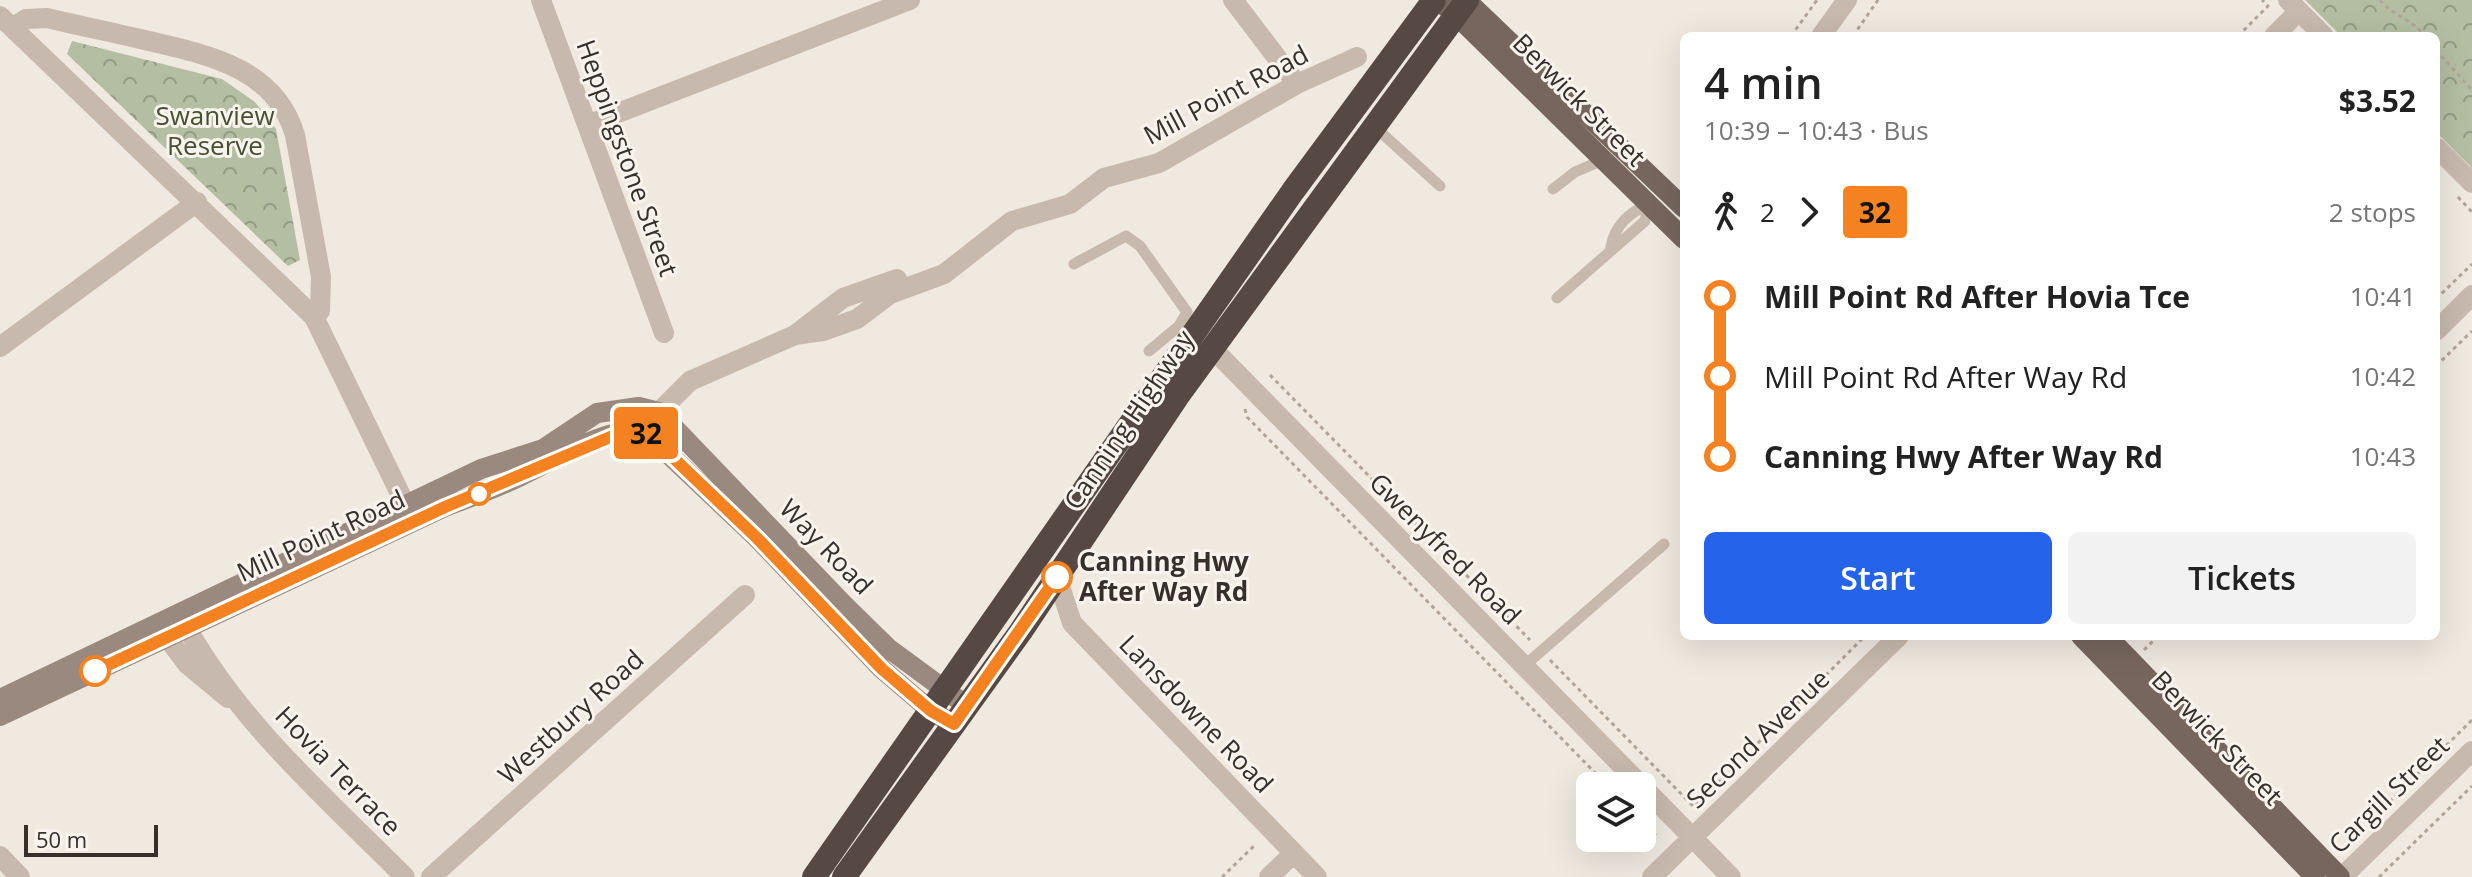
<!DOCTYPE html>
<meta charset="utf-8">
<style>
body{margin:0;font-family:"Open Sans",sans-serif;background:#f2f2f2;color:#222;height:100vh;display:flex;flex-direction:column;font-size:30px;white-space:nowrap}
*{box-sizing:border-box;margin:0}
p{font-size:26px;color:#767676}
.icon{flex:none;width:44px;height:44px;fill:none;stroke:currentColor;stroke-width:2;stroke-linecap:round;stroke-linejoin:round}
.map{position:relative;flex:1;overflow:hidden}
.drawer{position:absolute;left:1680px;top:32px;width:760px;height:608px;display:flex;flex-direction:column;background:#fff;border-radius:12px;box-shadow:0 8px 32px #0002}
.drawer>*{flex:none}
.badge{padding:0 16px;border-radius:6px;font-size:28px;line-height:52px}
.tools{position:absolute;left:1576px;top:772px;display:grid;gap:16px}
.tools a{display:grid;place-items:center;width:80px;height:80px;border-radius:12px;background:#fff;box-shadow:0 8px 32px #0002;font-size:40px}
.scale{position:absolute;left:24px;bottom:20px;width:134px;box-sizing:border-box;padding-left:8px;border:4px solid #362f2b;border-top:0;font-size:22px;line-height:28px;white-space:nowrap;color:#362f2b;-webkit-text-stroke:6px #f8f3ec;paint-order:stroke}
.map>.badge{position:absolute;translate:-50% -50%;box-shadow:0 0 0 4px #fff}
.legs{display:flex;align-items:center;gap:12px;height:88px;padding:0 24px;font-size:26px}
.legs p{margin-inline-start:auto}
.summary{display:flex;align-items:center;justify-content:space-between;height:136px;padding:0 24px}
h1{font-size:44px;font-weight:600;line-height:60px}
.primary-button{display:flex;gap:16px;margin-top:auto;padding:16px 24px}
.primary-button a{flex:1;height:92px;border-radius:12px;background:#2563eb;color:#fff;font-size:32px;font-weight:600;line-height:92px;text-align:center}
.primary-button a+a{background:#f2f2f2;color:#222}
ul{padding:0 24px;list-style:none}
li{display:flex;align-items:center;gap:28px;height:80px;font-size:30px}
li i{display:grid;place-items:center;width:12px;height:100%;margin:0 10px;background:currentColor}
li i::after{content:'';width:20px;height:20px;margin:-10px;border:6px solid;border-radius:50%;background:#fff}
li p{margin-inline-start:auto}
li:first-child i{background:linear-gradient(#0000 50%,currentColor 0)}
li:last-child i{background:linear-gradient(currentColor 50%,#0000 0)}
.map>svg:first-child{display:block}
.park{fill:url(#park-crowns)}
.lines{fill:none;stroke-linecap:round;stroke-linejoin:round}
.path{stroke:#b3a498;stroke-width:3;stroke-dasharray:4 4;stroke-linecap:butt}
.lane{stroke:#c7b9ad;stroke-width:11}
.street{stroke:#c7b9ad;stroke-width:20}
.secondary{stroke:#9a897f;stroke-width:20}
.primary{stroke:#76665e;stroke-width:20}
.highway{stroke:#564943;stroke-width:24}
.line-1-casing{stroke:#fff;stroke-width:18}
.line-1{stroke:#f58220;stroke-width:12}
.stop-1-dot{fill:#fff;stroke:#f58220;stroke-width:4}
.labels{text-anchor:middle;stroke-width:6;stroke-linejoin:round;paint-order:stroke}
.street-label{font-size:26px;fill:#362f2b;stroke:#f8f3ec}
.park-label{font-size:26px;fill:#455232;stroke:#f8f3ec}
.stop-label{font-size:26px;font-weight:bold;fill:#362f2b;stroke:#f8f3ec;text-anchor:start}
</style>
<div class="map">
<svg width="2472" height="877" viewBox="0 0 2472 877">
<defs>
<pattern id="park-crowns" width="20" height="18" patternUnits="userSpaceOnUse" patternTransform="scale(2)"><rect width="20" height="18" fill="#b4bea2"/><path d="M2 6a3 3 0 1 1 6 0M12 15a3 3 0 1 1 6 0" fill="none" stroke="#939b84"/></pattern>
</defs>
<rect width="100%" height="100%" fill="#f0e9e0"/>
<path class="park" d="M 2305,0 L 2472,0 L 2472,168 L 2436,132 L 2436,36 L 2341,36 Z
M 72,41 L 222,79 L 255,102 L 276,129 L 300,260 L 288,266 L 67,54 Z"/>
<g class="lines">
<path class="path" d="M 2380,0 C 2393,16 2412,19 2425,36
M 1791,36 L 1817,0
M 1853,36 L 1878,0
M 2238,36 L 2268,6 L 2262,0
M 2436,50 L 2472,90
M 2458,197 L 2472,212
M 2436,299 L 2472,264
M 2436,366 L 2472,331
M 1270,375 L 1530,640
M 1245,409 L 1247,417 L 1608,786
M 2144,650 L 2158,636
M 1550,660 L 1694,807 L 1865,636
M 2378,813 L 2472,720
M 1642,821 L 1658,838
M 1222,877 L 1256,844
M 2379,877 L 2472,786"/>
<path class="lane" d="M 1376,128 L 1440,186
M 1553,189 L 1575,172 L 1603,160
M 1611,247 C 1614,227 1629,212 1648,205
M 1074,264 L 1126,236 L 1140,246 L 1187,312 L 1179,326 L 1149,351
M 1557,298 L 1645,221 L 1649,203
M 1524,666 L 1664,544"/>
<path class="street" d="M 541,0 L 664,333
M 1233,0 L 1297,84
M 2288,0 L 2324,36
M 0,16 L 314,317 L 412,518
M 15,26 L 26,19 L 47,18 C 81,26 115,33 149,41 C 209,55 275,68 295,135 L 321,277 L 320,311 L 314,317
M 1821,36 L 1847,0
M 2274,36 L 2299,11
M 587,125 L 910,0
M 2436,147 L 2472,183
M 2436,331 L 2472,295
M 795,335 L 843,298 L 897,279
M 0,347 L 197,202
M 1212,348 L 1642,786
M 645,432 L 659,412 L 690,381 L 795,335 L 823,331 L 857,319 L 890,294 L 944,274 L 1012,221 L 1070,204 L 1104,178 L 1159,163 L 1297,84 L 1357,57
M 1057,577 L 1072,623 L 1317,877
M 180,615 C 233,717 324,796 405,877
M 158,625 L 187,664 L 228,698
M 1642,786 L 1731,877
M 0,856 L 20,877
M 431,877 L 745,595
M 1269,877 L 1294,853
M 1652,877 L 1899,636
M 2342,877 L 2472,751"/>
<path class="secondary" d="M 0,699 L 481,469 L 543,449 L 597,413 L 639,407 L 659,412 L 845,606 L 888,648 L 967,706
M 0,716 L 445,507 C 467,498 489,491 510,481 C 545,466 609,423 645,432 L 757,538 L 882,669 L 931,711 L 954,724"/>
<path class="primary" d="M 1437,0 L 1456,15 L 1684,239
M 1466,0 L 1684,208
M 2081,636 L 2315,877
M 2107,636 L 2340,877"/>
<path class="highway" d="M 814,877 L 1293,191 L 1434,0
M 844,877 L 1021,631 L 1177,397 L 1467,0"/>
</g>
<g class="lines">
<g class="line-1-casing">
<path id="line-1" d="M 95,671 L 445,507 L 627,430 L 645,432 L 663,448 L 757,538 L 882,669 L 931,711 L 954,724 L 1057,577"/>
</g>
<use href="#line-1" class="line-1"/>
</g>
<g class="stop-1-dot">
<circle cx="479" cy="494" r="10"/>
<circle cx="1057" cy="577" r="14"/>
<circle cx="95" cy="671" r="14"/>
</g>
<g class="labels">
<g class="street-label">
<text transform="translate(1226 95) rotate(-28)" y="9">Mill Point Road</text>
<text transform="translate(1579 100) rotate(45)" y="9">Berwick Street</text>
<text transform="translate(627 158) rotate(70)" y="9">Heppingstone Street</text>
<text transform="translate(1129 420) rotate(-56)" y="9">Canning Highway</text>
<text transform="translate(321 536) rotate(-25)" y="9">Mill Point Road</text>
<text transform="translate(826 547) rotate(46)" y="9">Way Road</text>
<text transform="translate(1445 549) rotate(45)" y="9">Gwenyfred Road</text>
<text transform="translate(1196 714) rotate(46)" y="9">Lansdowne Road</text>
<text transform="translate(571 717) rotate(-42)" y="9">Westbury Road</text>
<text transform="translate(2217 738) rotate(46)" y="9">Berwick Street</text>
<text transform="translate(1758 739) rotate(-44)" y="9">Second Avenue</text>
<text transform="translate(338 771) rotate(46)" y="9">Hovia Terrace</text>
<text transform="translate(2389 795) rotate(-44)" y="9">Cargill Street</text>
</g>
<g class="park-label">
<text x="215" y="125">Swanview<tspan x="215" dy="30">Reserve</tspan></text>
</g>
<g class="stop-label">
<text x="1079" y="571">Canning Hwy<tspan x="1079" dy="30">After Way Rd</tspan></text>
</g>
</g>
</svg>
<div class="tools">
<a><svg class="icon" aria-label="layers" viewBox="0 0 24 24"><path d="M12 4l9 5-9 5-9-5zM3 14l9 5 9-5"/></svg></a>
</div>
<div class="scale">50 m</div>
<b class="badge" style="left:646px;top:433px;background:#f58220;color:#111">32</b>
<section class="drawer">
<div class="summary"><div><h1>4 min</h1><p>10:39 – 10:43 · Bus</p></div><b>$3.52</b></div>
<div class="legs"><svg class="icon" aria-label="walk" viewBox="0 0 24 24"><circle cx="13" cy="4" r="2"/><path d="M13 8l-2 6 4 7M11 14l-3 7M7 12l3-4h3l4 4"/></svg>2<svg class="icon" aria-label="forward" viewBox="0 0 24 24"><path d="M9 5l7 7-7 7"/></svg><b class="badge" style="background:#f58220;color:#111">32</b><p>2 stops</p></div>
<ul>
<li><i style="color:#f58220"></i><b>Mill Point Rd After Hovia Tce</b><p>10:41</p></li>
<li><i style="color:#f58220"></i><span>Mill Point Rd After Way Rd</span><p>10:42</p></li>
<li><i style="color:#f58220"></i><b>Canning Hwy After Way Rd</b><p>10:43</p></li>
</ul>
<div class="primary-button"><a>Start</a><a>Tickets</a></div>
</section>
</div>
